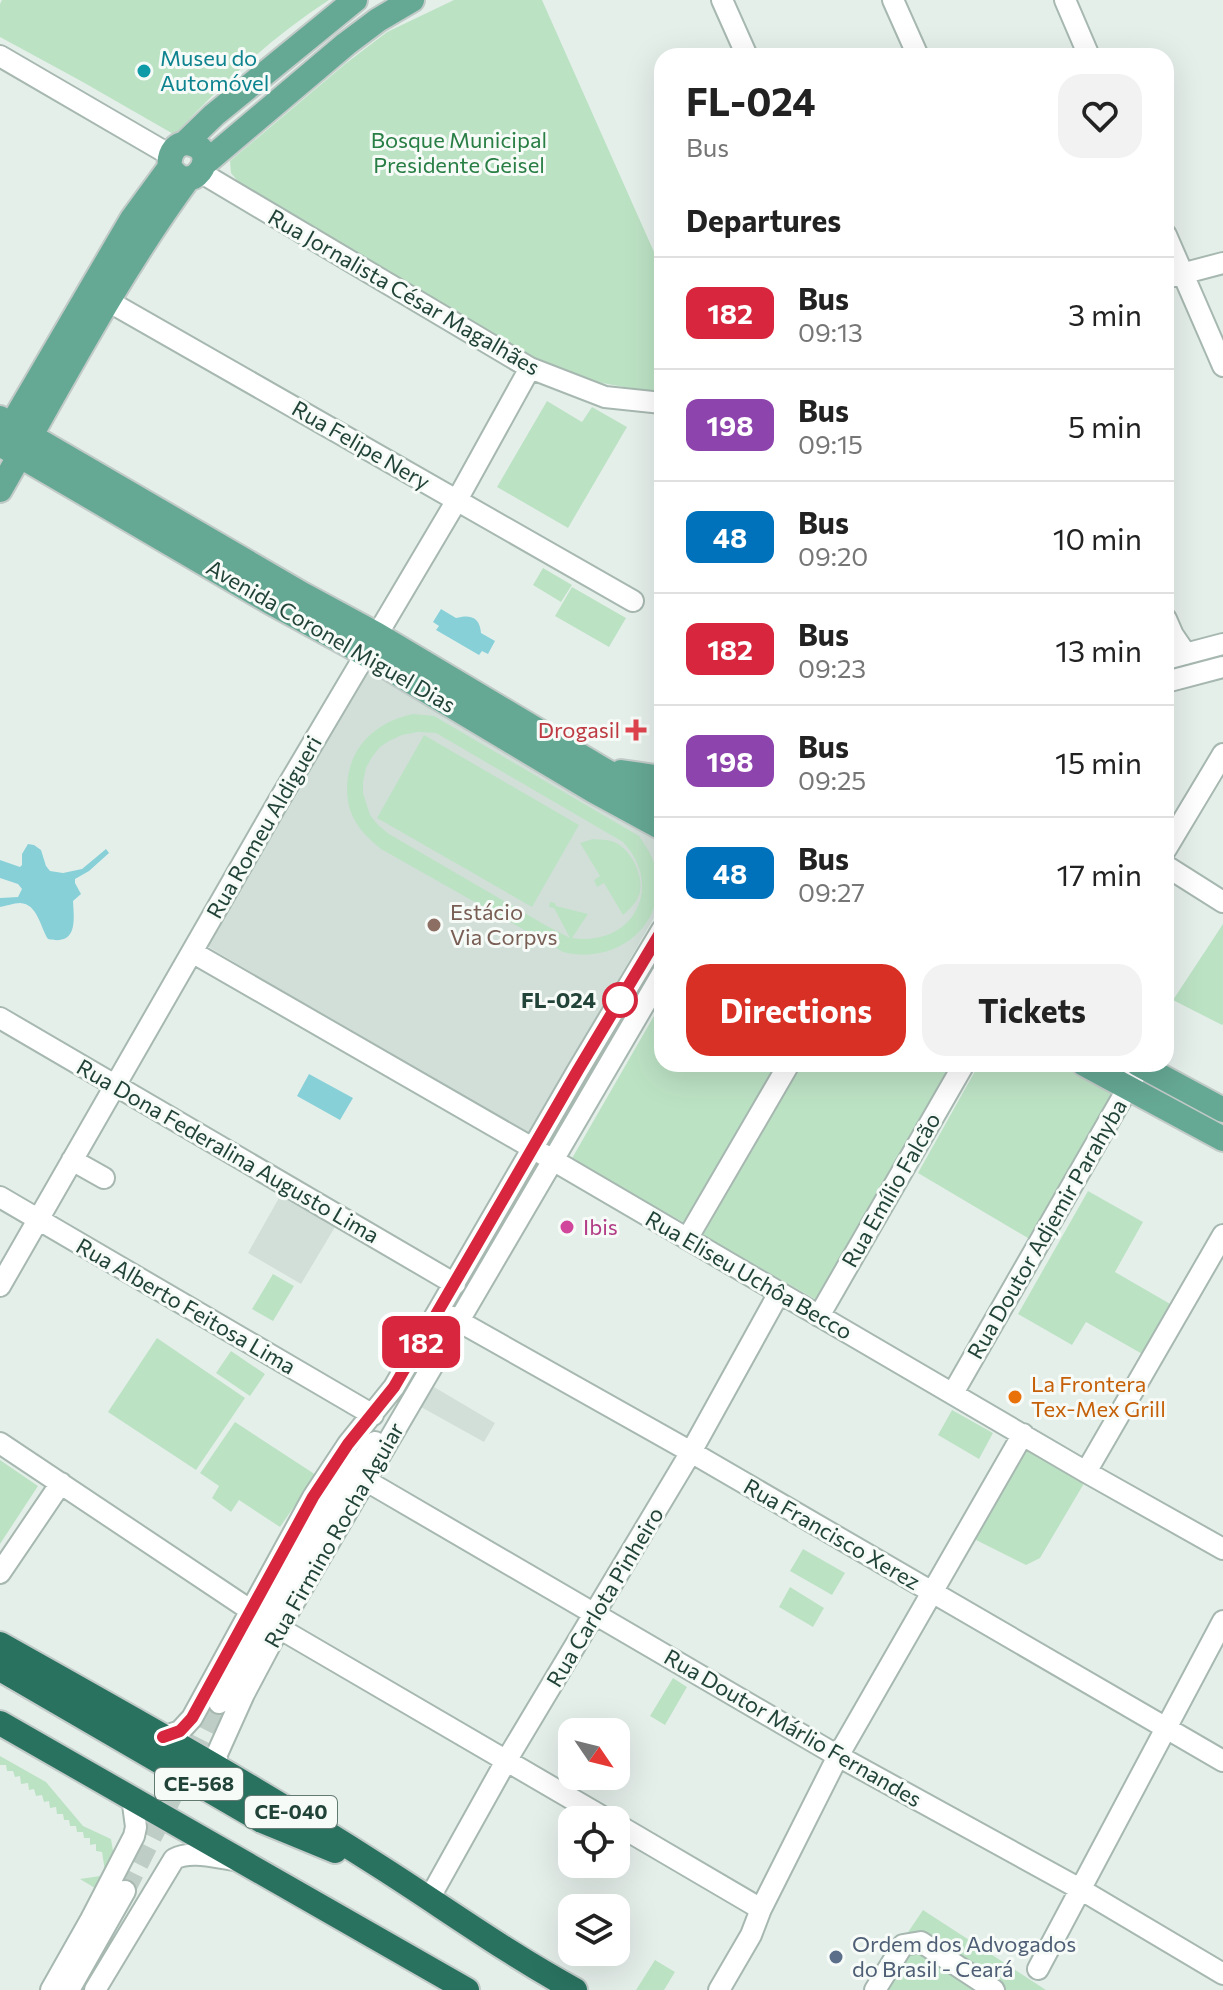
<!DOCTYPE html>
<meta charset="utf-8">
<style>
body{margin:0;font-family:Commissioner,sans-serif;background:#f2f2f2;color:#222;height:100vh;display:flex;flex-direction:column;font-size:30px;white-space:nowrap}
*{box-sizing:border-box;margin:0}
p{font-size:26px;color:#767676}
.icon{flex:none;width:44px;height:44px;fill:none;stroke:currentColor;stroke-width:2;stroke-linecap:round;stroke-linejoin:round}
.map{position:relative;flex:1;overflow:hidden}
.details{position:absolute;left:654px;top:48px;width:520px;height:1024px;display:flex;flex-direction:column;background:#fff;border-radius:24px;box-shadow:0 8px 32px #0002}
.details>*{flex:none}
.badge{padding:0 16px;border-radius:12px;font-size:28px;line-height:52px}
.needle{width:52px;rotate:125deg}
.buttons{position:absolute;left:558px;top:1718px;display:grid;gap:16px}
.buttons a{display:grid;place-items:center;width:72px;height:72px;border-radius:16px;background:#fff;box-shadow:0 8px 32px #0002;font-size:40px}
.map>.badge{position:absolute;translate:-50% -50%;box-shadow:0 0 0 4px #fff}
h2{padding:0 32px;font-size:30px;line-height:72px}
.round{display:grid;place-items:center;flex:none;width:84px;height:84px;border-radius:24px;background:#f2f2f2}
.overview{display:flex;align-items:center;justify-content:space-between;height:136px;padding:0 32px}
h1{font-size:38px;font-weight:700;line-height:60px}
.cta{display:flex;gap:16px;margin-top:auto;padding:16px 32px}
.cta a{flex:1;height:92px;border-radius:24px;background:#d93025;color:#fff;font-size:32px;font-weight:700;line-height:92px;text-align:center}
.cta a+a{background:#f2f2f2;color:#222}
ul{padding:0;list-style:none}
li{display:flex;align-items:center;gap:24px;height:112px;padding:0 32px;border-top:2px solid #e0e0e0}
li div{flex:1}
li b{display:block;font-size:30px}
li em{font-style:normal}
li .badge{min-width:88px;font-weight:700;text-align:center}
.map>svg:first-child{display:block}
.built{fill:#d2dfd9}
.green{fill:#bce2c4;fill-rule:evenodd}
.water{fill:#88d0d8}
.lines{fill:none;stroke-linecap:round;stroke-linejoin:round}
.minor-tunnel{stroke:#becdc6;stroke-width:20;stroke-dasharray:20 10;stroke-linecap:butt}
.minor-casing{stroke:#a7b8b1;stroke-width:24}
.major-casing{stroke:#c1cac7;stroke-width:28}
.highway-casing{stroke:#c1cac7;stroke-width:28}
.minor{stroke:#fff;stroke-width:20}
.major{stroke:#65a894;stroke-width:24}
.highway{stroke:#2a7260;stroke-width:24}
.line-casing{stroke:#fff;stroke-width:18}
.line{stroke:#d7263d;stroke-width:12}
.culture-dot{fill:#0f9aa8;stroke:#f6fbf8;stroke-width:3}
.health-dot{fill:#e0444e;stroke:#f6fbf8;stroke-width:3}
.education-dot{fill:#8d6e63;stroke:#f6fbf8;stroke-width:3}
.stop-dot{fill:#fff;stroke:#d7263d;stroke-width:4}
.hotel-dot{fill:#d1479c;stroke:#f6fbf8;stroke-width:3}
.food-dot{fill:#e8710a;stroke:#f6fbf8;stroke-width:3}
.service-dot{fill:#5c6f8a;stroke:#f6fbf8;stroke-width:3}
.labels{text-anchor:middle;stroke-width:6;stroke-linejoin:round;paint-order:stroke}
.shield{fill:#f6fbf8;stroke:#627a72;stroke-width:2}
.shield-label{font-size:20px;font-weight:bold;fill:#224338}
.culture-label{font-size:22px;fill:#0d838f;stroke:#f6fbf8;text-anchor:start}
.park-label{font-size:22px;fill:#287e44;stroke:#f6fbf8}
.street-label{font-size:22px;fill:#224338;stroke:#f6fbf8}
.health-label{font-size:22px;fill:#be3a42;stroke:#f6fbf8;text-anchor:end}
.education-label{font-size:22px;fill:#785e54;stroke:#f6fbf8;text-anchor:start}
.stop-label{font-size:22px;font-weight:bold;fill:#224338;stroke:#f6fbf8;text-anchor:end}
.hotel-label{font-size:22px;fill:#b23c85;stroke:#f6fbf8;text-anchor:start}
.food-label{font-size:22px;fill:#c56008;stroke:#f6fbf8;text-anchor:start}
.service-label{font-size:22px;fill:#4e5e75;stroke:#f6fbf8;text-anchor:start}
</style>
<div class="map">
<svg width="1223" height="1990" viewBox="0 0 1223 1990">
<rect width="100%" height="100%" fill="#e5efea"/>
<path class="built" d="M 369,673 L 662,843 L 662,904 L 529,1133 L 524,1134 L 207,946 L 365,675 Z
M 280,1196 L 335,1227 L 301,1284 L 248,1253 Z
M 434,1387 L 495,1423 L 484,1442 L 421,1407 Z"/>
<path class="green" d="M 2,0 L 329,0 C 271,38 221,84 175,135 L 81,81 L 0,37 L 0,4 Z
M 454,0 L 542,0 L 662,270 L 662,391 L 640,390 L 586,380 L 516,349 L 241,185 L 231,173 L 230,161 L 345,64 L 387,32 Z
M 547,401 L 582,422 L 592,407 L 627,427 L 568,528 L 497,487 Z
M 543,568 L 572,585 L 561,602 L 533,585 Z
M 572,587 L 626,618 L 609,647 L 555,616 Z
M 413,714 L 434,716 L 639,836 C 646,846 653,857 656,869 C 668,925 616,966 563,952 L 381,849 C 370,840 359,830 353,817 C 348,807 347,797 347,786 C 349,747 375,722 413,714 ZM 418,732 L 436,733 L 623,842 C 665,887 633,947 572,938 L 588,914 L 556,906 L 555,903 L 550,902 L 549,907 L 554,908 L 570,938 L 547,926 L 389,834 L 378,825 L 370,815 L 363,793 L 363,782 L 366,768 L 372,757 L 380,747 L 389,741 L 402,735 Z
M 424,735 L 579,825 L 532,907 L 377,818 Z
M 593,839 C 601,840 611,839 618,844 C 625,848 632,857 635,864 C 645,887 642,899 623,915 L 604,883 L 597,887 L 594,880 L 600,876 L 580,843 Z
M 1223,924 L 1223,1024 L 1222,1025 L 1173,1000 Z
M 662,1002 L 662,1064 L 777,1064 L 685,1223 L 571,1160 Z
M 802,1064 L 955,1064 L 820,1302 L 703,1235 Z
M 979,1064 L 1065,1064 L 1117,1092 L 1033,1241 L 918,1173 Z
M 1088,1191 L 1143,1222 L 1115,1272 L 1172,1305 L 1144,1355 L 1086,1322 L 1072,1345 L 1018,1314 Z
M 273,1274 L 294,1286 L 273,1321 L 252,1309 Z
M 157,1338 L 245,1398 L 196,1470 L 108,1412 Z
M 231,1351 L 265,1374 L 250,1396 L 216,1373 Z
M 952,1410 L 993,1433 L 979,1459 L 938,1435 Z
M 235,1422 L 316,1475 L 280,1527 L 239,1500 L 231,1512 L 212,1498 L 219,1486 L 200,1473 Z
M 1022,1443 L 1086,1480 L 1040,1558 L 1026,1565 L 968,1536 Z
M 0,1460 L 38,1486 L 0,1544 Z
M 803,1549 L 845,1573 L 832,1595 L 790,1571 Z
M 790,1587 L 824,1608 L 813,1627 L 779,1607 Z
M 673,1678 L 687,1687 L 665,1725 L 650,1716 Z
M 0,1756 L 46,1782 L 83,1826 L 111,1839 L 115,1862 L 98,1890 L 80,1879 L 100,1876 L 105,1871 L 102,1852 L 96,1851 L 96,1844 L 90,1845 L 90,1838 L 84,1838 L 83,1832 L 77,1832 L 76,1826 L 70,1826 L 69,1820 L 64,1820 L 63,1814 L 57,1814 L 56,1807 L 50,1808 L 49,1801 L 44,1802 L 42,1795 L 36,1796 L 34,1789 L 29,1790 L 28,1783 L 21,1784 L 20,1776 L 15,1777 L 13,1771 L 7,1771 L 6,1765 L 0,1765 Z
M 923,1910 L 1046,1990 L 869,1990 Z
M 655,1960 L 675,1972 L 664,1990 L 636,1990 Z"/>
<path class="water" d="M 441,609 L 456,618 C 470,614 480,617 481,633 L 495,641 L 488,654 L 482,651 L 479,655 L 436,630 L 439,626 L 433,622 Z
M 28,844 L 34,845 L 41,850 L 46,866 L 50,871 L 63,873 L 82,869 L 106,849 L 109,853 L 89,871 L 75,879 L 75,883 L 81,894 L 73,901 C 74,920 78,946 48,939 C 40,927 38,904 20,903 C 14,903 6,906 0,907 L 0,898 L 18,897 L 22,889 L 18,884 L 0,878 L 0,860 L 20,867 L 22,865 L 22,854 Z
M 309,1074 L 353,1098 L 340,1120 L 297,1096 Z"/>
<g class="lines">
<path class="minor-tunnel" d="M 125,1891 L 219,1703"/>
<g class="minor-casing">
<path id="minor" d="M 722,0 L 747,56
M 893,0 L 918,56
M 1065,0 L 1089,56
M 0,56 L 170,155
M 200,172 L 530,368 L 605,397 L 662,403
M 1166,235 L 1223,366
M 1166,278 L 1223,263
M 94,293 L 633,601
M 1166,619 L 1173,635 L 1186,654
M 1166,659 L 1223,644
M 1166,682 L 1223,667
M 1166,849 L 1223,754
M 1166,866 L 1223,902
M 192,952 L 534,1149 L 1086,1472 L 1223,1549
M 0,1018 L 455,1284
M 72,1160 L 104,1178
M 0,1197 L 373,1415
M 687,1239 L 789,1064
M 0,1286 L 278,802 L 457,500 L 530,368
M 446,1314 L 691,1452 L 1223,1761
M 819,1316 L 964,1064
M 953,1393 L 1141,1065
M 0,1443 L 250,1610
M 1086,1472 L 1223,1235
M 365,1480 L 838,1756 L 1080,1889 L 1223,1974
M 0,1573 L 61,1483
M 279,1628 L 608,1820
M 219,1703 C 264,1615 314,1520 375,1442
M 163,1737 L 180,1731 L 192,1718 L 313,1497 L 348,1444 L 394,1387 L 578,1070 L 662,930
M 221,1771 L 217,1763 L 217,1754 L 244,1694 L 279,1628 L 662,974
M 616,1824 L 761,1909
M 429,1899 L 506,1761 L 691,1452 L 779,1293
M 1038,1969 L 1223,1621
M 51,1990 L 90,1921 L 134,1836 L 136,1827 L 132,1797
M 69,1990 L 125,1891
M 95,1990 L 174,1859 C 191,1850 217,1858 236,1860
M 719,1990 L 751,1935 L 761,1909 L 838,1756 L 1023,1434
M 875,1990 L 903,1945 L 921,1942 L 994,1990"/>
</g>
<g class="major-casing">
<path id="major" d="M 185,143 L 214,115 L 355,0
M 204,164 L 346,44 L 378,20 L 412,0
M 0,418 L 302,594 L 376,634 L 604,770 L 662,802
M 5,436 L 132,219 L 170,167 C 168,154 176,140 192,144 C 222,153 191,200 170,167
M 0,444 L 270,602 L 365,654 L 594,791 L 662,828
M 0,490 C 60,385 117,276 188,179
M 621,772 L 662,778
M 1084,1064 L 1223,1139
M 1138,1064 L 1223,1110"/>
</g>
<g class="highway-casing">
<path id="highway" d="M 0,1644 C 128,1716 256,1787 379,1866 C 445,1908 507,1953 575,1990
M 0,1669 L 262,1821 L 335,1851
M 0,1723 L 467,1990"/>
</g>
<use href="#minor" class="minor"/>
<use href="#major" class="major"/>
<use href="#highway" class="highway"/>
</g>
<g class="lines">
<g class="line-casing">
<path id="line" d="M 163,1737 L 180,1731 L 192,1718 L 313,1497 L 348,1444 L 394,1387 L 578,1070 L 662,930"/>
</g>
<use href="#line" class="line"/>
</g>
<circle class="culture-dot" cx="144" cy="71" r="8"/>
<path class="health-dot" d="M632 718h8v8h8v8h-8v8h-8v-8h-8v-8h8z"/>
<circle class="education-dot" cx="434" cy="925" r="8"/>
<circle class="stop-dot" cx="620" cy="1000" r="16"/>
<circle class="hotel-dot" cx="567" cy="1227" r="8"/>
<circle class="food-dot" cx="1015" cy="1397" r="8"/>
<circle class="service-dot" cx="836" cy="1957" r="8"/>
<g class="labels">
<g class="shield">
<rect x="155" y="1768" width="88" height="32" rx="6"/>
<rect x="245" y="1796" width="92" height="32" rx="6"/>
</g>
<g class="shield-label">
<text x="199" y="1791">CE-568</text>
<text x="291" y="1819">CE-040</text>
</g>
<g class="culture-label">
<text x="160" y="66">Museu do<tspan x="160" dy="25">Automóvel</tspan></text>
</g>
<g class="park-label">
<text x="459" y="148">Bosque Municipal<tspan x="459" dy="25">Presidente Geisel</tspan></text>
</g>
<g class="street-label">
<text transform="translate(404 292) rotate(30)" y="8">Rua Jornalista César Magalhães</text>
<text transform="translate(361 445) rotate(30)" y="8">Rua Felipe Nery</text>
<text transform="translate(331 636) rotate(30)" y="8">Avenida Coronel Miguel Dias</text>
<text transform="translate(264 827) rotate(-60)" y="8">Rua Romeu Aldigueri</text>
<text transform="translate(228 1151) rotate(30)" y="8">Rua Dona Federalina Augusto Lima</text>
<text transform="translate(891 1190) rotate(-60)" y="8">Rua Emílio Falcão</text>
<text transform="translate(1047 1229) rotate(-60)" y="8">Rua Doutor Adjemir Parahyba</text>
<text transform="translate(749 1275) rotate(30)" y="8">Rua Eliseu Uchôa Becco</text>
<text transform="translate(186 1306) rotate(30)" y="8">Rua Alberto Feitosa Lima</text>
<text transform="translate(832 1534) rotate(30)" y="8">Rua Francisco Xerez</text>
<text transform="translate(334 1535) rotate(-60)" y="8">Rua Firmino Rocha Aguiar</text>
<text transform="translate(605 1597) rotate(-59)" y="8">Rua Carlota Pinheiro</text>
<text transform="translate(793 1728) rotate(30)" y="8">Rua Doutor Márlio Fernandes</text>
</g>
<g class="health-label">
<text x="620" y="738">Drogasil</text>
</g>
<g class="education-label">
<text x="450" y="920">Estácio<tspan x="450" dy="25">Via Corpvs</tspan></text>
</g>
<g class="stop-label">
<text x="596" y="1008">FL-024</text>
</g>
<g class="hotel-label">
<text x="583" y="1235">Ibis</text>
</g>
<g class="food-label">
<text x="1031" y="1392">La Frontera<tspan x="1031" dy="25">Tex-Mex Grill</tspan></text>
</g>
<g class="service-label">
<text x="852" y="1952">Ordem dos Advogados<tspan x="852" dy="25">do Brasil - Ceará</tspan></text>
</g>
</g>
</svg>
<div class="buttons">
<a><svg class="needle" viewBox="-14 -14 28 28"><path d="M0-13l5 13h-10z" fill="#e53935"/><path d="M0 13l5-13h-10z" fill="#767676"/></svg></a>
<a><svg class="icon" aria-label="locate" viewBox="0 0 24 24"><circle cx="12" cy="12" r="6"/><path d="M12 2v4M12 18v4M2 12h4M18 12h4"/></svg></a>
<a><svg class="icon" aria-label="layers" viewBox="0 0 24 24"><path d="M12 4l9 5-9 5-9-5zM3 14l9 5 9-5"/></svg></a>
</div>
<b class="badge" style="left:421px;top:1342px;background:#d7263d;color:#fff">182</b>
<section class="details">
<div class="overview"><div><h1>FL-024</h1><p>Bus</p></div><a class="round"><svg class="icon" aria-label="heart" viewBox="0 0 24 24"><path d="M12 20l-8-8c-3-5 5-10 8-4 3-6 11-1 8 4z"/></svg></a></div>
<h2>Departures</h2>
<ul>
<li><span class="badge" style="background:#d7263d;color:#fff">182</span><div><b>Bus</b><p>09:13</p></div><em>3 min</em></li>
<li><span class="badge" style="background:#8e44ad;color:#fff">198</span><div><b>Bus</b><p>09:15</p></div><em>5 min</em></li>
<li><span class="badge" style="background:#0072bc;color:#fff">48</span><div><b>Bus</b><p>09:20</p></div><em>10 min</em></li>
<li><span class="badge" style="background:#d7263d;color:#fff">182</span><div><b>Bus</b><p>09:23</p></div><em>13 min</em></li>
<li><span class="badge" style="background:#8e44ad;color:#fff">198</span><div><b>Bus</b><p>09:25</p></div><em>15 min</em></li>
<li><span class="badge" style="background:#0072bc;color:#fff">48</span><div><b>Bus</b><p>09:27</p></div><em>17 min</em></li>
</ul>
<div class="cta"><a>Directions</a><a>Tickets</a></div>
</section>
</div>
